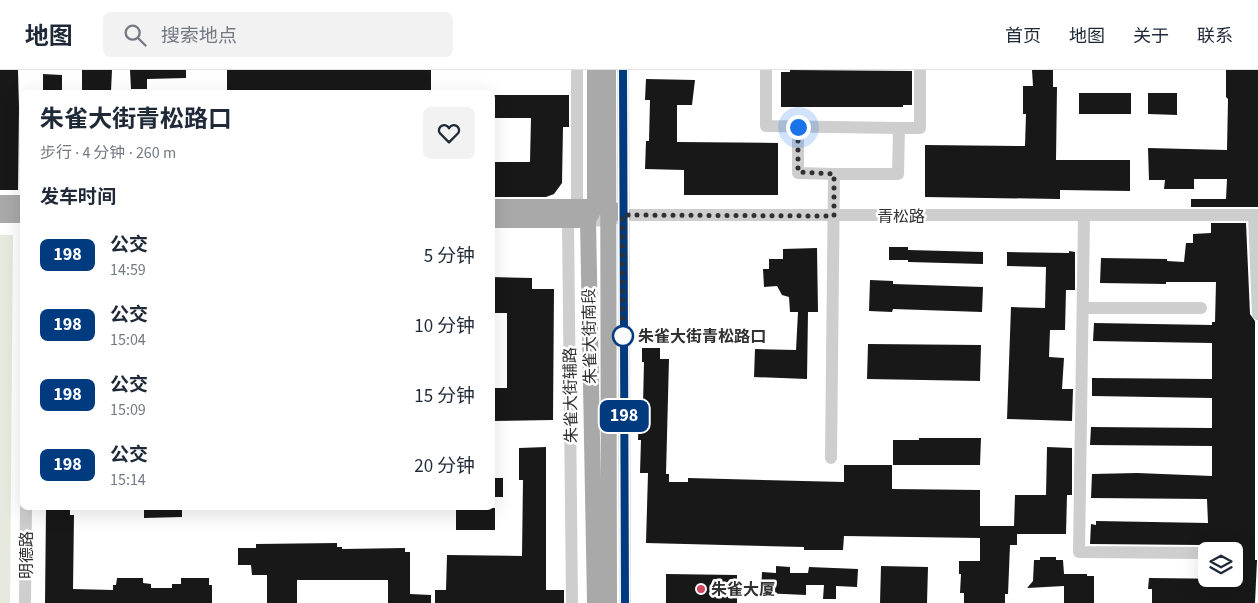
<!DOCTYPE html>
<html lang="zh">
<meta charset="utf-8">
<style>
body{margin:0;font-family:"Source Sans 3","Noto Sans SC",sans-serif;background:#f2f2f3;color:#1f2937;height:100vh;display:flex;flex-direction:column;font-size:19px;white-space:nowrap}
*{box-sizing:border-box;margin:0}
p{font-size:16px;color:#747a83}
.icon{flex:none;width:28px;height:28px;fill:none;stroke:currentColor;stroke-width:2;stroke-linecap:round;stroke-linejoin:round}
.map{position:relative;flex:1;overflow:hidden}
.side{position:absolute;left:20px;top:20px;width:475px;height:420px;display:flex;flex-direction:column;background:#fff;border-radius:8px;box-shadow:0 5px 20px #0002}
.side>*{flex:none}
.badge{padding:0 10px;border-radius:8px;font-size:18px;line-height:32px}
.controls{position:absolute;left:1198px;top:472px;display:grid;gap:10px}
.controls a{display:grid;place-items:center;width:45px;height:45px;border-radius:8px;background:#fff;box-shadow:0 5px 20px #0002;font-size:25px}
.you{position:absolute;width:25px;height:25px;margin:-12px;border:4px solid #fff;border-radius:50%;background:#1a73e8;box-shadow:0 0 0 8px #1a73e833}
.map>.badge{position:absolute;translate:-50% -50%;box-shadow:0 0 0 2px #fff}
h2{padding:0 20px;font-size:19px;line-height:45px}
.round{display:grid;place-items:center;flex:none;width:52px;height:52px;border-radius:8px;background:#f2f2f3}
.head{display:flex;align-items:center;justify-content:space-between;height:85px;padding:0 20px}
h1{font-size:24px;font-weight:700;line-height:38px}
ul{padding:0;list-style:none}
li{display:flex;align-items:center;gap:15px;height:70px;padding:0 20px}
li div{flex:1}
li b{display:block;font-size:19px}
li em{font-style:normal}
li .badge{min-width:55px;font-weight:700;text-align:center}
header{display:flex;align-items:center;gap:30px;box-sizing:border-box;height:70px;padding:0 25px;background:#fff;border-bottom:1px solid #e0e1e3}
header strong{font-size:24px}
nav{display:flex;gap:28px;margin-inline-start:auto;font-size:18px}
.search{width:350px;height:45px;background:#f2f2f3;display:flex;align-items:center;gap:12px;box-sizing:border-box;padding:0 18px;border-radius:8px;color:#747a83;font-size:19px}
.map>svg:first-child{display:block}
.green{fill:#e5e9de}
.building{fill:#181818}
.lines{fill:none;stroke-linecap:round;stroke-linejoin:round}
.minor{stroke:#cecece;stroke-width:12}
.major{stroke:#a9a9a9;stroke-width:16}
.line-casing{stroke:#fff;stroke-width:11}
.line{stroke:#003b80;stroke-width:8}
.walk{stroke:#313131;stroke-width:5;stroke-dasharray:0 9}
.stop-dot{fill:#fff;stroke:#003b80;stroke-width:2.5}
.poi-dot{fill:#d24a61;stroke:#fff;stroke-width:2}
.labels{text-anchor:middle;stroke-width:5;stroke-linejoin:round;paint-order:stroke}
.street-label{font-size:16px;fill:#313131;stroke:#fff}
.stop-label{font-size:16px;font-weight:bold;fill:#313131;stroke:#fff;text-anchor:start}
.poi-label{font-size:16px;font-weight:bold;fill:#313131;stroke:#fff;text-anchor:start}
</style>
<header>
<strong>地图</strong>
<div class="search"><svg class="icon" aria-label="search" viewBox="0 0 24 24"><circle cx="10" cy="10" r="6"/><path d="M15 15l6 6"/></svg>搜索地点</div>
<nav><a>首页</a><a>地图</a><a>关于</a><a>联系</a></nav>
</header>
<div class="map">
<svg width="1258" height="533" viewBox="0 0 1258 533">
<rect width="100%" height="100%" fill="#fff"/>
<path class="green" d="M 0,165 L 13,165 L 10,533 L 0,533 Z"/>
<path class="building" d="M 0,0 L 18,0 L 19,38 L 18,120 L 0,120 Z
M 82,0 L 112,0 L 111,21 L 82,21 Z
M 130,0 L 186,0 L 186,8 L 147,9 L 147,19 L 131,19 Z
M 227,0 L 431,0 L 431,22 L 227,22 Z
M 790,0 L 912,1 L 912,35 L 903,35 L 903,37 L 781,37 L 781,2 L 790,2 Z
M 1032,0 L 1053,0 L 1053,17 L 1057,17 L 1056,90 L 1130,90 L 1130,121 L 1060,120 L 1060,129 L 925,127 L 925,75 L 1025,76 L 1026,44 L 1023,44 L 1023,16 L 1033,16 Z
M 1226,0 L 1258,0 L 1258,137 L 1191,137 L 1191,129 L 1226,129 L 1227,109 L 1194,109 L 1194,119 L 1164,119 L 1165,110 L 1149,110 L 1148,78 L 1227,80 L 1228,29 L 1226,27 Z
M 43,4 L 62,5 L 62,22 L 43,22 Z
M 646,9 L 695,10 L 692,35 L 677,35 L 677,72 L 778,73 L 778,125 L 684,125 L 684,100 L 645,99 L 646,71 L 649,71 L 650,30 L 645,30 Z
M 1079,23 L 1131,23 L 1131,44 L 1079,44 Z
M 1148,23 L 1177,23 L 1177,45 L 1148,44 Z
M 492,25 L 569,25 L 569,57 L 563,57 L 562,113 L 554,124 L 546,127 L 492,127 L 492,92 L 530,92 L 531,48 L 492,48 Z
M 1211,153 L 1246,153 L 1250,244 L 1255,251 L 1255,490 L 1257,490 L 1255,533 L 1152,533 L 1152,519 L 1148,519 L 1149,508 L 1234,509 L 1234,481 L 1210,481 L 1206,476 L 1202,475 L 1090,474 L 1091,454 L 1096,455 L 1096,451 L 1208,453 L 1207,429 L 1091,428 L 1092,404 L 1137,403 L 1212,406 L 1212,376 L 1090,375 L 1091,357 L 1212,358 L 1212,328 L 1092,326 L 1092,308 L 1212,309 L 1212,273 L 1093,271 L 1094,253 L 1212,255 L 1212,252 L 1215,252 L 1216,212 L 1166,212 L 1166,214 L 1100,213 L 1101,188 L 1167,189 L 1167,191 L 1184,192 L 1186,173 L 1193,173 L 1193,164 L 1211,163 Z
M 889,177 L 908,177 L 908,180 L 983,182 L 983,194 L 908,192 L 908,190 L 889,190 Z
M 817,178 L 818,242 L 808,242 L 807,309 L 754,307 L 755,279 L 796,280 L 798,242 L 790,242 L 789,227 L 782,225 L 777,216 L 764,217 L 763,199 L 769,199 L 769,189 L 783,189 L 783,179 Z
M 1069,181 L 1075,182 L 1075,220 L 1066,220 L 1065,260 L 1050,260 L 1049,287 L 1064,288 L 1062,319 L 1073,319 L 1072,351 L 1007,349 L 1011,237 L 1045,238 L 1046,197 L 1007,196 L 1007,182 L 1069,183 Z
M 492,207 L 532,208 L 532,219 L 554,219 L 553,350 L 492,351 L 492,318 L 507,318 L 507,243 L 492,243 Z
M 870,210 L 893,211 L 893,214 L 983,217 L 982,242 L 893,239 L 892,242 L 869,241 Z
M 868,274 L 981,275 L 980,311 L 867,309 Z
M 642,278 L 660,278 L 660,289 L 669,289 L 666,404 L 669,404 L 669,412 L 688,412 L 688,408 L 844,412 L 844,395 L 892,395 L 892,419 L 980,420 L 980,456 L 1014,456 L 1015,425 L 1046,425 L 1047,377 L 1072,378 L 1072,425 L 1067,425 L 1066,464 L 1017,464 L 1017,475 L 1010,475 L 1008,524 L 1005,524 L 1005,533 L 964,533 L 964,523 L 960,523 L 961,504 L 959,504 L 959,491 L 980,491 L 980,468 L 844,466 L 843,480 L 804,480 L 804,477 L 646,473 L 648,403 L 640,403 L 641,370 L 638,370 L 639,335 L 643,335 L 644,292 L 642,292 Z
M 919,368 L 981,368 L 980,395 L 893,395 L 893,370 L 919,370 Z
M 546,377 L 546,520 L 564,520 L 564,533 L 435,533 L 435,520 L 446,520 L 447,485 L 522,486 L 523,410 L 519,410 L 519,378 Z
M 492,408 L 503,408 L 503,427 L 492,427 Z
M 46,438 L 70,438 L 70,445 L 74,445 L 73,519 L 113,520 L 113,515 L 116,515 L 117,508 L 143,508 L 143,513 L 151,514 L 151,518 L 172,518 L 172,514 L 181,514 L 181,508 L 209,508 L 209,515 L 212,515 L 212,533 L 45,533 Z
M 144,438 L 182,438 L 182,447 L 144,448 Z
M 456,438 L 495,438 L 495,460 L 456,460 Z
M 337,473 L 337,477 L 342,477 L 342,479 L 405,478 L 405,482 L 410,482 L 410,524 L 431,525 L 431,533 L 388,533 L 388,510 L 297,510 L 297,533 L 267,533 L 267,505 L 252,505 L 251,495 L 238,495 L 238,478 L 256,478 L 256,474 Z
M 1040,487 L 1056,487 L 1056,490 L 1063,490 L 1064,504 L 1087,504 L 1087,506 L 1094,506 L 1094,533 L 1064,533 L 1064,516 L 1027,518 L 1033,511 L 1034,490 L 1040,490 Z
M 776,496 L 790,497 L 790,503 L 808,503 L 809,497 L 858,499 L 857,517 L 836,516 L 836,529 L 823,529 L 824,515 L 806,515 L 806,525 L 761,523 L 762,502 L 776,503 Z
M 881,496 L 928,497 L 927,533 L 880,533 Z
M 666,504 L 737,505 L 737,533 L 666,533 Z"/>
<g class="lines">
<path class="minor" d="M 623,0 L 625,533
M 766,0 L 766,56 L 899,58 L 920,58 L 920,0
M 798,57 L 798,103 L 834,104
M 1254,145 L 1258,244
M 1084,146 L 1079,482 L 1202,483
M 588,150 L 608,151 L 623,145 L 1258,145
M 1083,238 L 1201,238
M 831,388 L 834,104 L 898,104 L 899,58
M 25,533 L 26,438
M 572,533 L 568,150 L 577,137 L 577,0"/>
<path class="major" d="M 608,0 L 609,533
M 0,133 L 22,133
M 492,137 L 608,137 L 623,145
M 0,145 L 22,145
M 492,150 L 588,150
M 595,533 L 588,150 L 595,137 L 595,0"/>
</g>
<g class="lines">
<g class="line-casing">
<path id="line" d="M 623,0 L 625,533"/>
</g>
<use href="#line" class="line"/>
<path class="walk" d="M 623,266 L 623,145 L 834,146 L 834,104 L 798,102 L 798,57"/>
</g>
<circle class="stop-dot" cx="623" cy="266" r="10"/>
<circle class="poi-dot" cx="701" cy="519" r="5"/>
<g class="labels">
<g class="street-label">
<text x="901" y="152">青松路</text>
<text transform="translate(589 266) rotate(-91)" y="6">朱雀大街南段</text>
<text transform="translate(570 325) rotate(-91)" y="6">朱雀大街辅路</text>
<text transform="translate(26 485) rotate(-90)" y="6">明德路</text>
</g>
<g class="stop-label">
<text x="638" y="272">朱雀大街青松路口</text>
</g>
<g class="poi-label">
<text x="711" y="525">朱雀大厦</text>
</g>
</g>
</svg>
<div class="controls">
<a><svg class="icon" aria-label="layers" viewBox="0 0 24 24"><path d="M12 4l9 5-9 5-9-5zM3 14l9 5 9-5"/></svg></a>
</div>
<div class="you" style="left:798px;top:57px"></div>
<b class="badge" style="left:624px;top:346px;background:#003b80;color:#fff">198</b>
<section class="side">
<div class="head"><div><h1>朱雀大街青松路口</h1><p>步行 · 4 分钟 · 260 m</p></div><a class="round"><svg class="icon" aria-label="heart" viewBox="0 0 24 24"><path d="M12 20l-8-8c-3-5 5-10 8-4 3-6 11-1 8 4z"/></svg></a></div>
<h2>发车时间</h2>
<ul>
<li><span class="badge" style="background:#003b80;color:#fff">198</span><div><b>公交</b><p>14:59</p></div><em>5 分钟</em></li>
<li><span class="badge" style="background:#003b80;color:#fff">198</span><div><b>公交</b><p>15:04</p></div><em>10 分钟</em></li>
<li><span class="badge" style="background:#003b80;color:#fff">198</span><div><b>公交</b><p>15:09</p></div><em>15 分钟</em></li>
<li><span class="badge" style="background:#003b80;color:#fff">198</span><div><b>公交</b><p>15:14</p></div><em>20 分钟</em></li>
</ul>
</section>
</div>
